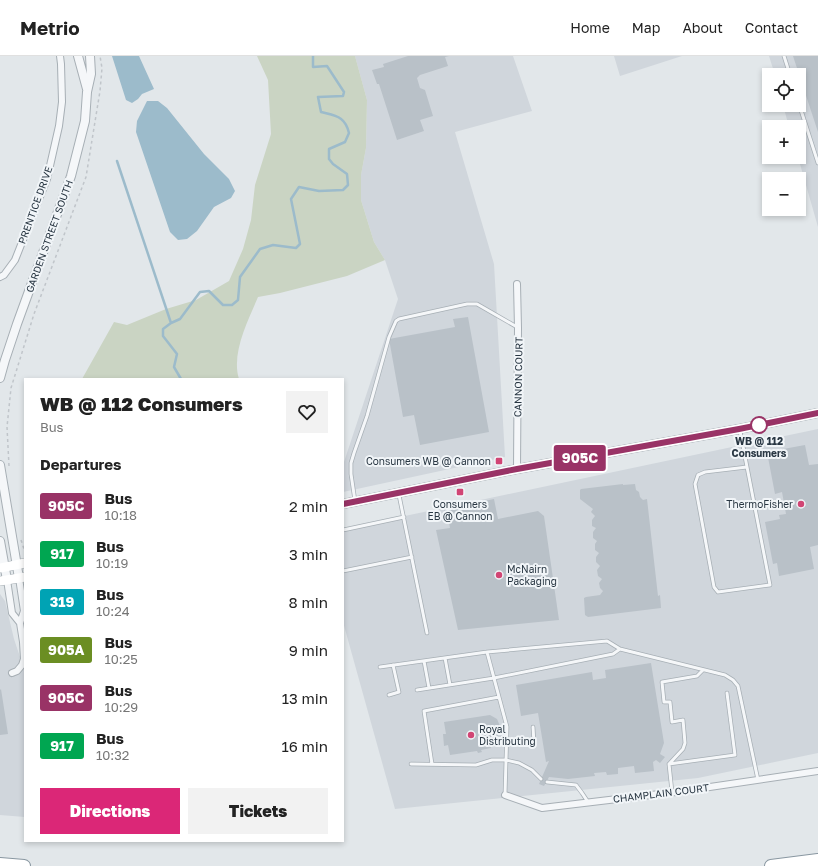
<!DOCTYPE html>
<meta charset="utf-8">
<style>
body{margin:0;font-family:"Golos Text",sans-serif;background:#f2f2f2;color:#222;height:100vh;display:flex;flex-direction:column;font-size:15px;white-space:nowrap}
*{box-sizing:border-box;margin:0}
p{font-size:13px;color:#767676}
.icon{flex:none;width:22px;height:22px;fill:none;stroke:currentColor;stroke-width:2;stroke-linecap:round;stroke-linejoin:round}
.map{position:relative;flex:1;overflow:hidden}
.sheet{position:absolute;left:24px;top:322px;width:320px;height:464px;display:flex;flex-direction:column;background:#fff;border-radius:0px;box-shadow:0 2px 6px #0003}
.sheet>*{flex:none}
.badge{padding:0 8px;border-radius:3px;font-size:14px;line-height:26px}
.fabs{position:absolute;left:762px;top:12px;display:grid;gap:8px}
.fabs a{display:grid;place-items:center;width:44px;height:44px;border-radius:0px;background:#fff;box-shadow:0 2px 6px #0003;font-size:20px}
.map>.badge{position:absolute;translate:-50% -50%;box-shadow:0 0 0 2px #fff}
h2{padding:0 16px;font-size:15px;line-height:36px}
.round{display:grid;place-items:center;flex:none;width:42px;height:42px;border-radius:0px;background:#f2f2f2}
.head{display:flex;align-items:center;justify-content:space-between;height:68px;padding:0 16px}
h1{font-size:19px;font-weight:800;line-height:30px}
.button{display:flex;gap:8px;margin-top:auto;padding:8px 16px}
.button a{flex:1;height:46px;border-radius:0px;background:#db2777;color:#fff;font-size:16px;font-weight:800;line-height:46px;text-align:center}
.button a+a{background:#f2f2f2;color:#222}
ul{padding:0;list-style:none}
li{display:flex;align-items:center;gap:12px;height:48px;padding:0 16px}
li div{flex:1}
li b{display:block;font-size:15px}
li em{font-style:normal}
li .badge{min-width:44px;font-weight:700;text-align:center}
header{display:flex;align-items:center;gap:24px;box-sizing:border-box;height:56px;padding:0 20px;background:#fff;border-bottom:1px solid #e0e0e0}
header strong{font-size:19px}
nav{display:flex;gap:22px;margin-inline-start:auto;font-size:14px}
.map>svg:first-child{display:block}
.built{fill:#d0d6dc}
.green{fill:#cad4c3}
.water{fill:#9cbbcb}
.lines{fill:none;stroke-linecap:round;stroke-linejoin:round}
.stream{stroke:#9cbbcb;stroke-width:2.5}
.building{fill:#b9c1c8}
.service-casing{stroke:#a7afb5;stroke-width:4.5}
.minor-casing{stroke:#a7afb5;stroke-width:8}
.tertiary-casing{stroke:#a7afb5;stroke-width:10}
.secondary-casing{stroke:#a7afb5;stroke-width:10}
.motorway-casing{stroke:#8997a1;stroke-width:14}
.path{stroke:#c0c5ca;stroke-width:1.5;stroke-dasharray:3 3;stroke-linecap:butt}
.service{stroke:#f5f7f9;stroke-width:3}
.minor{stroke:#f5f7f9;stroke-width:6}
.tertiary{stroke:#f5f7f9;stroke-width:8}
.secondary{stroke:#fff;stroke-width:9}
.motorway{stroke:#fff;stroke-width:12}
.line-casing{stroke:#fff;stroke-width:9}
.line{stroke:#936;stroke-width:6}
.stop-dot{fill:#fff;stroke:#936;stroke-width:2}
.poi-dot{fill:#d14574;stroke:#f1f5f8;stroke-width:1.5}
.labels{text-anchor:middle;stroke-width:4;stroke-linejoin:round;paint-order:stroke}
.street-label{font-size:10px;fill:#293743;stroke:#f1f5f8}
.stop-label{font-size:10px;font-weight:bold;fill:#293743;stroke:#f1f5f8}
.poi-label{font-size:10px;fill:#293743;stroke:#f1f5f8;text-anchor:end}
</style>
<header>
<strong>Metrio</strong>
<nav><a>Home</a><a>Map</a><a>About</a><a>Contact</a></nav>
</header>
<div class="map">
<svg width="818" height="810" viewBox="0 0 818 810">
<rect width="100%" height="100%" fill="#e2e7ea"/>
<path class="built" d="M 355,0 L 513,0 L 532,55 L 455,76 L 494,208 L 505,401 L 343,436 L 343,409 L 398,243 L 385,204 L 374,186 L 361,144 L 361,119 L 366,92 L 367,44 Z
M 614,0 L 682,0 L 620,20 Z
M 769,0 L 818,0 L 818,171 L 798,101 L 799,101 L 799,71 L 789,71 L 783,49 L 799,49 L 799,19 L 775,19 Z
M 818,373 L 818,697 L 698,722 L 395,753 L 343,566 L 343,473 Z
M 0,538 L 5,545 L 14,583 L 25,616 L 25,761 L 0,759 Z"/>
<path class="green" d="M 257,0 L 355,0 L 367,44 L 366,92 L 361,119 L 361,144 L 374,186 L 385,204 L 347,220 L 280,237 L 258,241 C 248,265 231,297 239,323 L 82,323 L 114,266 L 127,269 L 166,253 L 196,244 L 229,225 L 243,193 L 251,164 L 255,129 L 271,78 L 268,24 Z"/>
<path class="water" d="M 112,0 L 139,0 L 154,33 L 142,38 L 138,43 L 132,47 L 126,44 Z
M 147,45 L 158,45 L 167,52 L 204,98 L 229,123 L 235,135 L 231,142 L 214,151 L 197,175 L 187,183 L 178,184 L 170,176 L 136,76 L 137,65 Z"/>
<g class="lines">
<path class="stream" d="M 117,105 L 171,267
M 181,323 L 174,311 L 177,298 L 163,280 L 163,273 L 171,267 L 180,263 L 200,236 L 209,235 L 223,249 L 232,249 L 238,244 L 240,221 L 260,193 L 273,189 L 296,192 L 300,188 L 291,143 L 299,131 L 319,135 L 343,134 L 348,129 L 347,118 L 333,108 L 329,103 L 329,93 L 345,86 L 349,77 C 345,60 336,60 321,56 L 318,41 L 343,40 L 344,36 L 327,10 L 313,11 L 313,0"/>
</g>
<path class="building" d="M 408,0 L 449,0 L 445,1 L 448,10 L 420,19 L 417,22 L 420,32 L 425,34 L 433,60 L 420,64 L 424,75 L 397,84 L 379,28 L 377,28 L 372,14 L 384,11 L 383,8 Z
M 793,0 L 818,0 L 818,76 Z
M 468,261 L 489,376 L 420,389 L 414,359 L 403,361 L 389,283 L 455,271 L 453,263 Z
M 805,389 L 809,409 L 818,408 L 818,489 L 810,491 L 814,513 L 779,520 L 777,507 L 773,508 L 765,466 L 780,463 L 779,459 L 786,458 L 782,436 L 775,438 L 767,396 Z
M 623,428 L 623,429 L 635,428 L 636,434 L 639,436 L 640,441 L 643,444 L 647,443 L 658,540 L 660,539 L 661,552 L 588,561 L 585,559 L 584,542 L 586,541 L 600,539 L 603,535 L 600,532 L 599,527 L 602,523 L 598,520 L 597,514 L 600,510 L 596,506 L 596,501 L 599,497 L 595,494 L 595,488 L 597,485 L 593,482 L 593,476 L 596,472 L 592,470 L 592,464 L 595,460 L 591,456 L 593,453 L 580,443 L 580,434 L 581,433 Z
M 494,443 L 498,463 L 538,455 L 544,460 L 559,564 L 458,574 L 436,474 L 450,472 L 448,462 L 446,463 L 444,453 Z
M 651,607 L 664,687 L 660,698 L 665,701 L 660,707 L 656,704 L 653,706 L 654,715 L 635,717 L 634,710 L 618,712 L 618,718 L 607,719 L 606,716 L 594,717 L 595,720 L 568,723 L 549,721 L 544,730 L 539,728 L 549,705 L 546,706 L 538,657 L 521,660 L 516,629 L 592,616 L 593,624 L 606,622 L 605,614 Z
M 1,633 L 8,678 L 0,679 L 0,634 Z
M 490,659 L 497,663 L 500,670 L 500,675 L 498,680 L 494,684 L 489,685 L 491,692 L 481,694 L 482,696 L 478,697 L 477,695 L 450,699 L 448,689 L 444,690 L 443,678 L 446,678 L 444,666 Z"/>
<g class="lines">
<g class="service-casing">
<path id="service" d="M 784,0 L 790,19
M 799,48 L 818,107
M 740,375 C 750,426 760,478 770,529 L 718,536 L 714,531 L 695,428 L 698,419 L 705,416 L 747,411
M 399,439 L 427,577
M 355,445 L 351,418 L 351,407 L 354,397 L 367,360 L 389,281 L 396,265 L 399,263 L 467,248 L 477,248 L 517,271
M 343,474 L 404,461
M 343,515 L 412,501
M 445,602 L 450,629
M 424,605 L 429,632
M 380,611 L 487,596
M 417,634 L 494,622 L 613,598 L 620,593
M 389,639 L 399,636 L 393,609
M 506,686 L 534,687 L 533,671
M 411,708 L 476,709 L 492,704 L 506,704 L 519,707 L 532,714 L 541,723
M 432,708 L 424,655 L 499,641
M 669,708 L 683,693 L 685,687 L 683,664 L 672,666 L 670,646 L 664,646 L 662,626 L 697,620 L 703,614
M 547,726 L 576,729 L 582,737 L 588,746
M 672,736 L 669,708 L 735,699 L 727,637
M 505,739 L 507,671 L 487,596 L 607,585 L 620,593 L 725,619 L 733,624 L 738,630 L 758,724"/>
</g>
<g class="minor-casing">
<path id="minor" d="M 0,221 L 4,219 L 15,204 L 47,123 L 59,70 L 62,46 L 61,8 L 60,0
M 517,413 L 518,272 L 517,228
M 19,522 L 24,555 L 20,567
M 7,524 L 12,557 L 20,567 L 23,586 L 24,603 L 22,609 L 17,615 L 12,617
M 505,739 L 542,752 L 676,736 L 818,715"/>
</g>
<g class="tertiary-casing">
<path id="tertiary" d="M 78,0 L 87,33
M 0,322 L 5,304 L 17,268 L 71,120 L 85,65 L 87,36 L 91,18 L 90,0
M 0,409 L 19,522
M 0,485 L 7,524"/>
</g>
<g class="secondary-casing">
<path id="secondary" d="M 343,448 L 517,413 L 739,373 L 818,357
M 0,512 L 25,507
M 0,525 L 25,521"/>
</g>
<g class="motorway-casing">
<path id="motorway" d="M 0,808 L 24,810
M 771,810 L 818,804"/>
</g>
<path class="path" d="M 9,410 L 7,371 L 11,332 L 34,258 L 86,121 L 100,35 L 102,12 L 100,0
M 21,484 L 25,496"/>
<use href="#service" class="service"/>
<use href="#minor" class="minor"/>
<use href="#tertiary" class="tertiary"/>
<use href="#secondary" class="secondary"/>
<use href="#motorway" class="motorway"/>
</g>
<g class="lines">
<g class="line-casing">
<path id="line" d="M 343,448 L 517,413 L 739,373 L 818,357"/>
</g>
<use href="#line" class="line"/>
</g>
<circle class="stop-dot" cx="759" cy="369" r="8"/>
<g class="poi-dot">
<rect x="495" y="401" width="8" height="8" rx="2"/>
<rect x="456" y="432" width="8" height="8" rx="2"/>
<circle cx="801" cy="448" r="4"/>
<circle cx="499" cy="519" r="4"/>
<circle cx="471" cy="679" r="4"/>
</g>
<g class="labels">
<g class="street-label">
<text transform="translate(35 149) rotate(-70)" y="4">PRENTICE DRIVE</text>
<text transform="translate(49 180) rotate(-70)" y="4">GARDEN STREET SOUTH</text>
<text transform="translate(518 321) rotate(-89)" y="4">CANNON COURT</text>
<text transform="translate(661 737) rotate(-7)" y="4">CHAMPLAIN COURT</text>
</g>
<g class="stop-label">
<text x="759" y="389">WB @ 112<tspan x="759" dy="12">Consumers</tspan></text>
</g>
<g class="poi-label">
<text x="491" y="409">Consumers WB @ Cannon</text>
<text x="460" y="452" text-anchor="middle">Consumers<tspan x="460" dy="12">EB @ Cannon</tspan></text>
<text x="793" y="452">ThermoFisher</text>
<text x="507" y="517" text-anchor="start">McNairn<tspan x="507" dy="12">Packaging</tspan></text>
<text x="479" y="677" text-anchor="start">Royal<tspan x="479" dy="12">Distributing</tspan></text>
</g>
</g>
</svg>
<div class="fabs">
<a><svg class="icon" aria-label="locate" viewBox="0 0 24 24"><circle cx="12" cy="12" r="6"/><path d="M12 2v4M12 18v4M2 12h4M18 12h4"/></svg></a>
<a>+</a>
<a>−</a>
</div>
<b class="badge" style="left:580px;top:402px;background:#936;color:#fff">905C</b>
<section class="sheet">
<div class="head"><div><h1>WB @ 112 Consumers</h1><p>Bus</p></div><a class="round"><svg class="icon" aria-label="heart" viewBox="0 0 24 24"><path d="M12 20l-8-8c-3-5 5-10 8-4 3-6 11-1 8 4z"/></svg></a></div>
<h2>Departures</h2>
<ul>
<li><span class="badge" style="background:#936;color:#fff">905C</span><div><b>Bus</b><p>10:18</p></div><em>2 min</em></li>
<li><span class="badge" style="background:#00a651;color:#fff">917</span><div><b>Bus</b><p>10:19</p></div><em>3 min</em></li>
<li><span class="badge" style="background:#00a3b4;color:#fff">319</span><div><b>Bus</b><p>10:24</p></div><em>8 min</em></li>
<li><span class="badge" style="background:#6b8e23;color:#fff">905A</span><div><b>Bus</b><p>10:25</p></div><em>9 min</em></li>
<li><span class="badge" style="background:#936;color:#fff">905C</span><div><b>Bus</b><p>10:29</p></div><em>13 min</em></li>
<li><span class="badge" style="background:#00a651;color:#fff">917</span><div><b>Bus</b><p>10:32</p></div><em>16 min</em></li>
</ul>
<div class="button"><a>Directions</a><a>Tickets</a></div>
</section>
</div>
